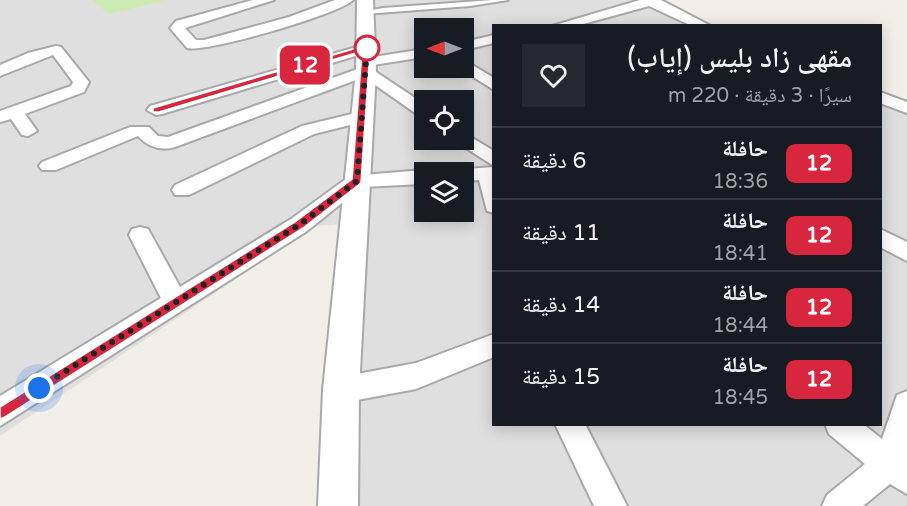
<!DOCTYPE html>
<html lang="ar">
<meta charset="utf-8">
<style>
body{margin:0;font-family:"Varela Round","Noto Naskh Arabic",sans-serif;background:#242831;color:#f1f3f6;direction:rtl;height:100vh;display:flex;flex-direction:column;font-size:22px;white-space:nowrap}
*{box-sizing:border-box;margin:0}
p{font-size:20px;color:#9ea1a6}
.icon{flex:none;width:33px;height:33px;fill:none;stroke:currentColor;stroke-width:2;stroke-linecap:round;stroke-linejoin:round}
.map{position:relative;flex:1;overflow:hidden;direction:ltr}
.panel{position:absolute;left:492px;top:24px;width:390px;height:402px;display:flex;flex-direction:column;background:#171b24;border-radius:0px;box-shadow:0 3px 15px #0003;direction:rtl}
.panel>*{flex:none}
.badge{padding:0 12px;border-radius:9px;font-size:21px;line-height:39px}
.needle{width:39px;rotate:270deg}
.tools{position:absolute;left:414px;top:18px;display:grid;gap:12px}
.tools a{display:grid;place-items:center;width:60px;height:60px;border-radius:0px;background:#171b24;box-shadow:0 3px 15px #0003;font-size:30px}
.you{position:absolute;width:30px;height:30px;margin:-15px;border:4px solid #fff;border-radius:50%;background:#1a73e8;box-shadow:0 0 0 9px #1a73e833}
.map>.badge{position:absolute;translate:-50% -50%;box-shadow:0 0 0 3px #fff}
.round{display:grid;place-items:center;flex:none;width:63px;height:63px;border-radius:0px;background:#242831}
.overview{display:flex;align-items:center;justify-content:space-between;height:102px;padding:0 30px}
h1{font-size:28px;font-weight:600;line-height:45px}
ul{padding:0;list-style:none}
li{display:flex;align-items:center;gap:18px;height:72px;padding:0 30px;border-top:2px solid #363941}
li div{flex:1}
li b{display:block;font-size:22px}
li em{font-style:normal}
li .badge{min-width:66px;font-weight:700;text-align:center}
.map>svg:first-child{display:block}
.residential{fill:#e0dfdf;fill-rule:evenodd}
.grass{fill:#cdebb0}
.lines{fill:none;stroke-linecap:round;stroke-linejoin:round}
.service-casing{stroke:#a9a9a9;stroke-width:4}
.minor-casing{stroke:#a9a9a9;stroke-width:4}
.tertiary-casing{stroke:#a9a9a9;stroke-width:4}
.service{fill:#fff;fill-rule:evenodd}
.minor{fill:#fff;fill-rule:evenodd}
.tertiary{fill:#fff;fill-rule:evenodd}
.line{fill:#d7263d;stroke:#fff;stroke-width:1.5}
.walk{stroke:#222;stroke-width:6;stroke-dasharray:0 10.8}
.stop-dot{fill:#fff;stroke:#d7263d;stroke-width:3}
</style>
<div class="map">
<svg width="907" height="506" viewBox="0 0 907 506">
<rect width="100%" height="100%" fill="#f2efe9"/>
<path class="residential" d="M 0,0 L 649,0 L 704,25 L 494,26 L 494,424 L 880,424 L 881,97 L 907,108 L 907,506 L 318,506 L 342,224 L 316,226 L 0,436 ZM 424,28 L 464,28 L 464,68 L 424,68 ZM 424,100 L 464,100 L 464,140 L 424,140 ZM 424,172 L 464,172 L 464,212 L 424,212 Z"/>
<path class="grass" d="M 92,0 L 169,0 L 109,14 Z"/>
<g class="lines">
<g class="service-casing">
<path id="service" d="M 493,0 L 508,0 L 470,6 L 365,14 L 362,12 L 383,8 Z"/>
</g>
<g class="minor-casing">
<path id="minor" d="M 253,0 L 274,0 L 185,28 L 196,40 L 204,40 L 289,17 L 335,0 L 353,0 C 340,14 206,53 187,48 L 170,28 L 176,21 Z
M 640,0 L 661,0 L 711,26 L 692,26 L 649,6 L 576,26 L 552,26 Z
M 494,35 L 494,43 L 464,50 L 464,42 Z
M 367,44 L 374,48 L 372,51 L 162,114 L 156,115 L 147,110 L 150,106 Z
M 56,46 L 61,47 L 89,82 L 84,92 L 25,114 L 37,131 L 28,136 L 22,135 L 11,119 L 0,122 L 0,111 L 71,86 L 73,82 L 53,55 L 0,76 L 0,65 L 28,53 Z
M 424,49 L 424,57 L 367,66 L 424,104 L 424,116 L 418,115 L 364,77 L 175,147 C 161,151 148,147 138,136 L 56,170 L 42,170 L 39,166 L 42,162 L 130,127 L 149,127 L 158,136 L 168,137 L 366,66 L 358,62 L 361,59 Z
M 464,60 L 494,78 L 494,90 L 459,68 L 464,68 Z
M 880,92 L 907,102 L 907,113 L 880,103 Z
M 360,112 L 369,117 L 366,121 L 314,134 L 189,195 L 175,195 L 172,190 L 175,185 L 302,126 Z
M 464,133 L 494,151 L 494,166 L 458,143 L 455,140 L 464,140 Z
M 494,167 L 494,213 L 487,211 L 479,180 L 464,181 L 464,172 L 456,172 L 464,169 Z
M 424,170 L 431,172 L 424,172 L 424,184 L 362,187 L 307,231 L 0,426 L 0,396 L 161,298 L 129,235 L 132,229 L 140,227 L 148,229 L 180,287 L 291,219 L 350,176 Z
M 880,229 L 907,242 L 907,261 L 880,247 Z
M 494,334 L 494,357 L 416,389 L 341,403 L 331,399 L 327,390 L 331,381 L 341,377 L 416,363 Z
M 907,391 L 907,494 L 890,484 L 863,506 L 822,506 L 827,495 L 865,464 L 829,434 L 825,424 L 863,424 L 882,439 L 897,395 Z
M 555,424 L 585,424 L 627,506 L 594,506 Z"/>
</g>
<g class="tertiary-casing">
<path id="tertiary" d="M 357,0 L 373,0 L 376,71 L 359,390 L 358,506 L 318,506 L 323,390 L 356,71 Z"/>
</g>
<use href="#service" class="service"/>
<use href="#minor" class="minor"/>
<use href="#tertiary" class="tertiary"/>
</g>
<path class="line" d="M 367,45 L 370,48 L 361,183 L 303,228 L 5,417 L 0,419 L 0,407 L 295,222 L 352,179 L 362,51 L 159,112 L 153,112 L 153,108 Z"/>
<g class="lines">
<path class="walk" d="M 39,388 L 299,225 L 357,181 L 367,48"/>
</g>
<circle class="stop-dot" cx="367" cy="48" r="12"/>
</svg>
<div class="tools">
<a><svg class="needle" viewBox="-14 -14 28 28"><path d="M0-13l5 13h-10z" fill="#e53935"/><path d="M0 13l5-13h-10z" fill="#9ea1a6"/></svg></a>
<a><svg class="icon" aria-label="locate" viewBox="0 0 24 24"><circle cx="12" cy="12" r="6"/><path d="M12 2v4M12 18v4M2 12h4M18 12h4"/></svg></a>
<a><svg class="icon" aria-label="layers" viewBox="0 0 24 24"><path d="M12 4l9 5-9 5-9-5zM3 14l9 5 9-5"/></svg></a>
</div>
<div class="you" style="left:39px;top:388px"></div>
<b class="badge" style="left:305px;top:65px;background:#d7263d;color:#fff">12</b>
<section class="panel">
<div class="overview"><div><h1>مقهى زاد بليس (إياب)</h1><p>سيرًا · 3 دقيقة · 220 m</p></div><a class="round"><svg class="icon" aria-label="heart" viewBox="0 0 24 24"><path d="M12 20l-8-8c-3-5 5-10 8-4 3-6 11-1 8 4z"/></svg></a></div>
<ul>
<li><span class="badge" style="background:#d7263d;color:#fff">12</span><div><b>حافلة</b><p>18:36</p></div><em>6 دقيقة</em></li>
<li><span class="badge" style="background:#d7263d;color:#fff">12</span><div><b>حافلة</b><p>18:41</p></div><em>11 دقيقة</em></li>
<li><span class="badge" style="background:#d7263d;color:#fff">12</span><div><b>حافلة</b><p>18:44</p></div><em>14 دقيقة</em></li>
<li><span class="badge" style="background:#d7263d;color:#fff">12</span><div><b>حافلة</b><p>18:45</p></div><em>15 دقيقة</em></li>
</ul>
</section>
</div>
